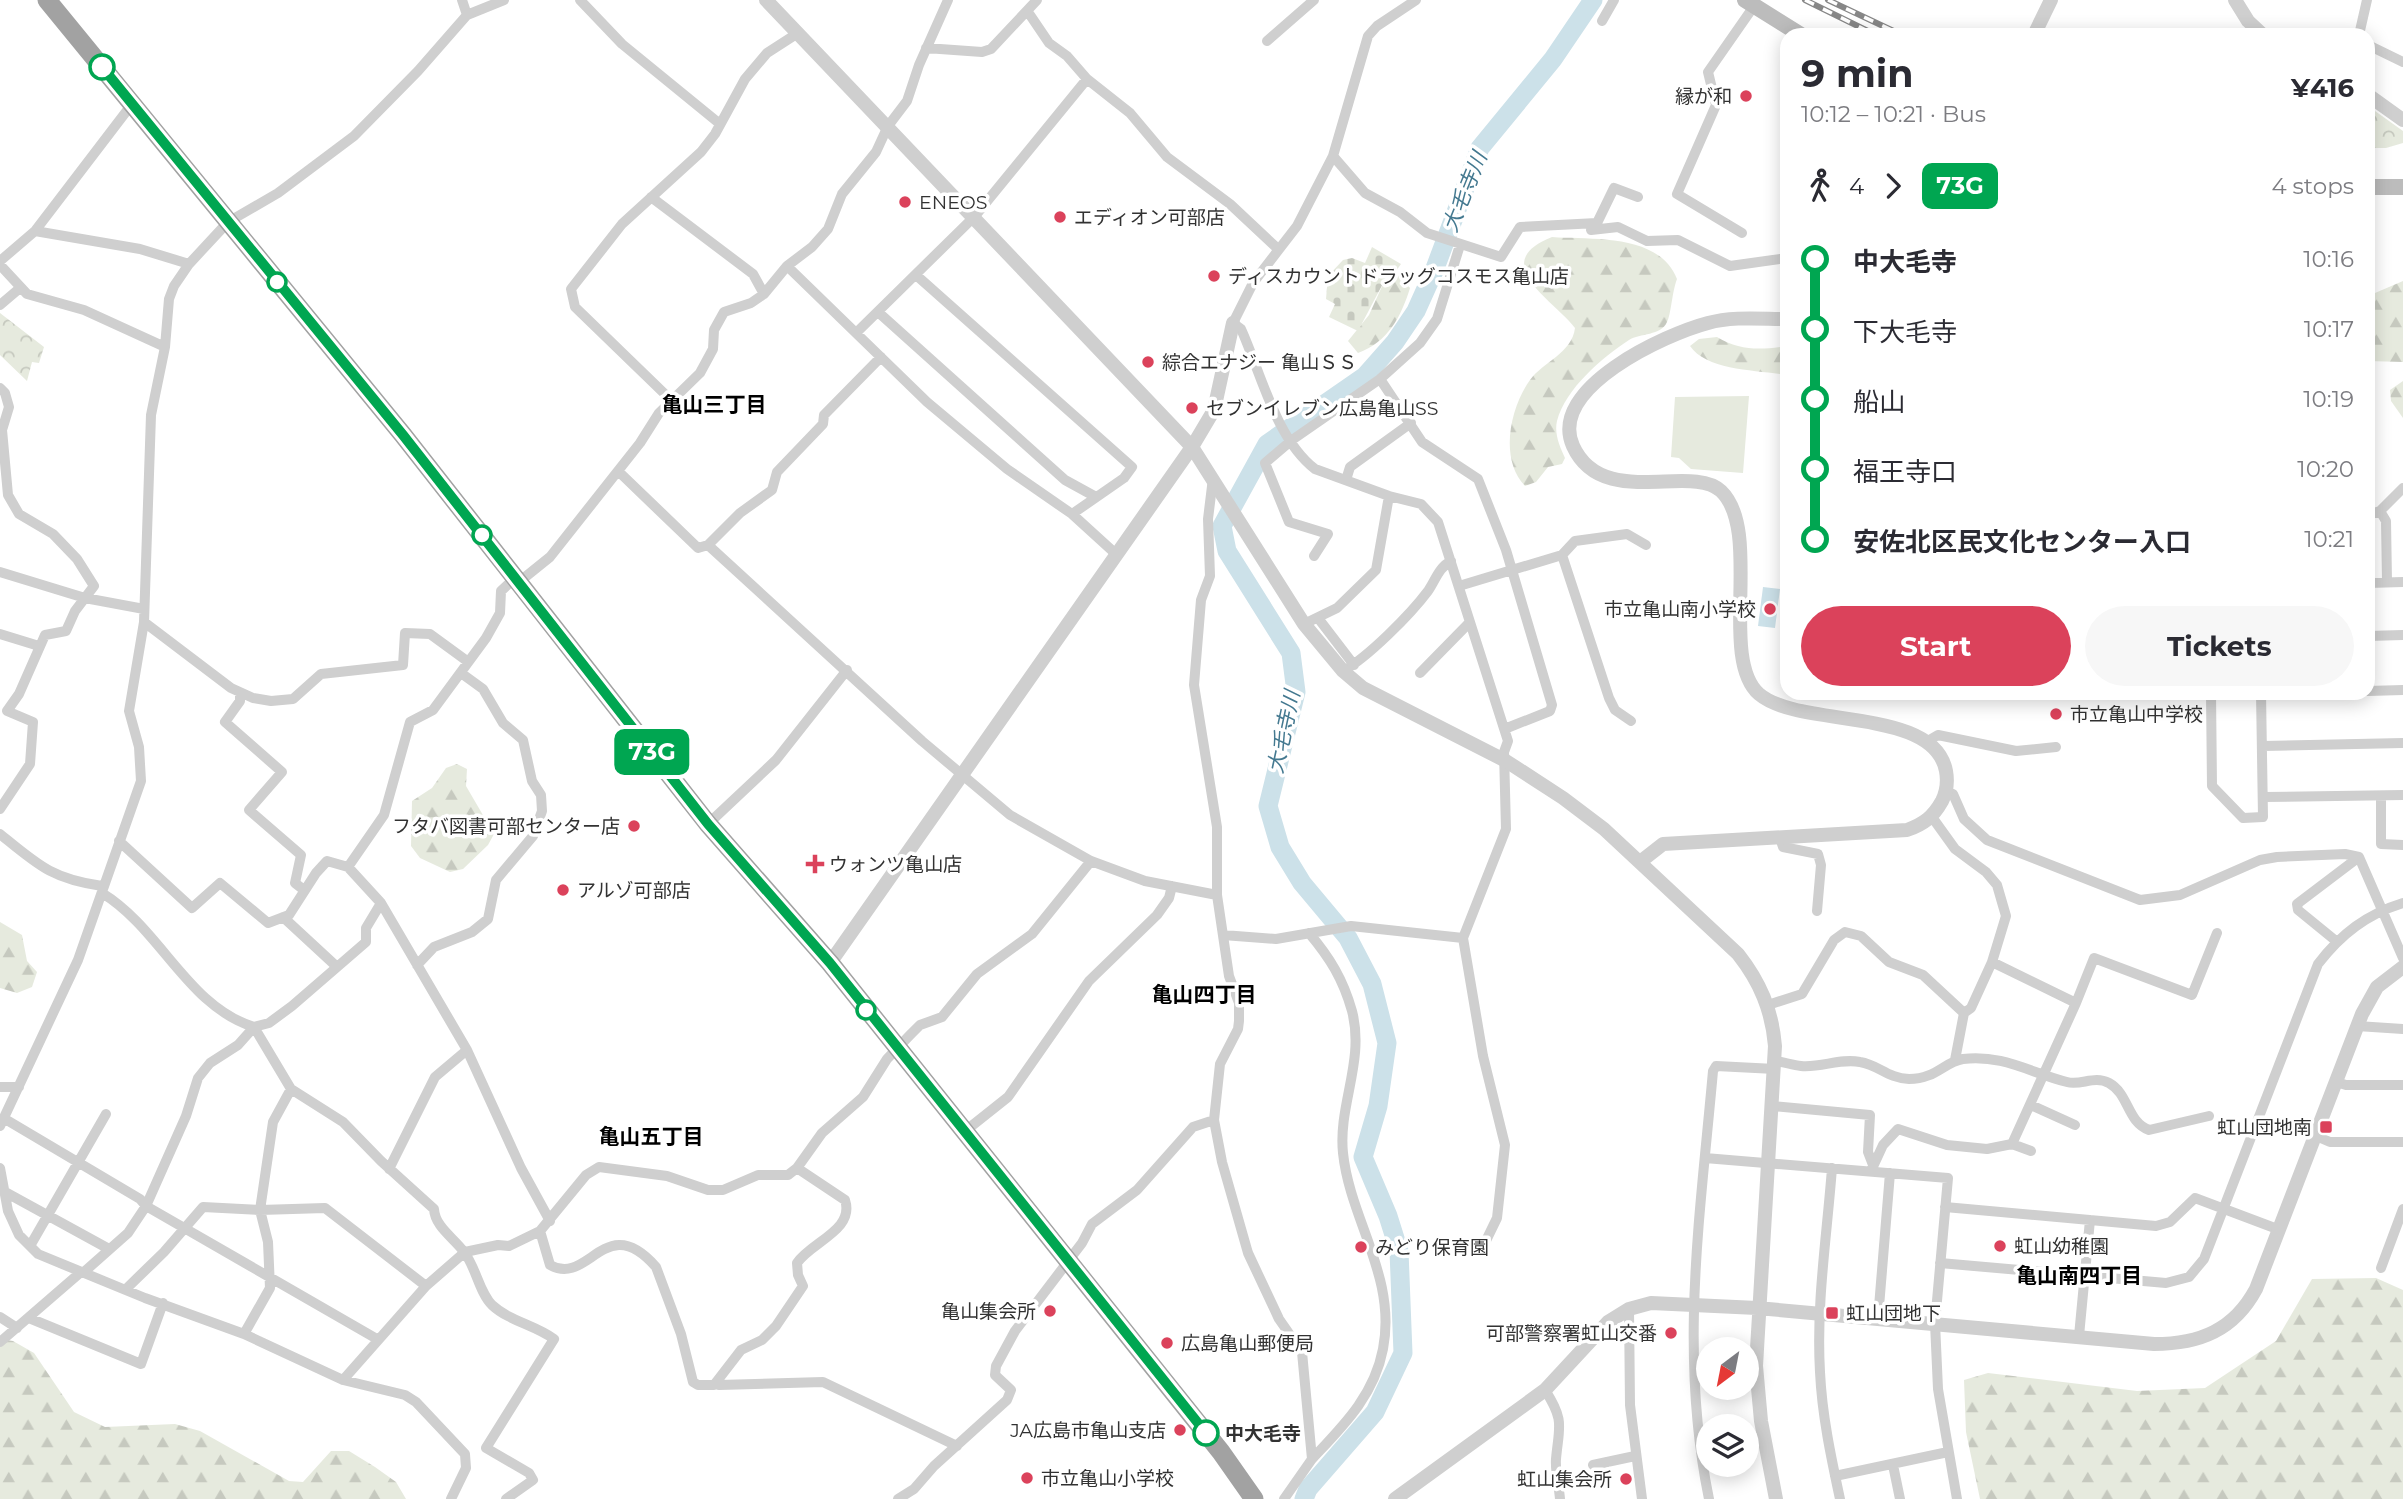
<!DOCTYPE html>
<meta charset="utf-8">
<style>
body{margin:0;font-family:Montserrat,"Noto Sans JP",sans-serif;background:#f7f7f7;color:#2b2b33;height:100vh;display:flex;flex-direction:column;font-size:26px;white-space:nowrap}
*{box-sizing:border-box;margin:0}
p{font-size:23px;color:#7c7c81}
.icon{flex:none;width:38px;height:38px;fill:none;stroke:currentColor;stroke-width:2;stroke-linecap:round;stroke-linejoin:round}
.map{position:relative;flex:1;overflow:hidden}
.details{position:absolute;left:1780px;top:28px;width:595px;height:672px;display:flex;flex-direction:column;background:#fff;border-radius:21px;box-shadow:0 4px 18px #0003}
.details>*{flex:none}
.badge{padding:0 14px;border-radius:10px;font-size:24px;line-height:46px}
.needle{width:46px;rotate:212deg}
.tools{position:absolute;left:1696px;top:1337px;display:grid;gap:14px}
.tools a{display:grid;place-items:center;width:63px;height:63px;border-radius:50%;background:#fff;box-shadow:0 4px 18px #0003;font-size:35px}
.map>.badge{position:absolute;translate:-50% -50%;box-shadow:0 0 0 4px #fff}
.legs{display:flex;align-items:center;gap:10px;height:77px;padding:0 21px;font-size:23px}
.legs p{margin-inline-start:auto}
.headline{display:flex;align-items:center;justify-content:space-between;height:119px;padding:0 21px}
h1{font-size:38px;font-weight:700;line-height:52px}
.primary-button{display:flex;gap:14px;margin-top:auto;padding:14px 21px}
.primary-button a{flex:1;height:80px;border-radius:42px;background:#db425b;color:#fff;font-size:28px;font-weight:700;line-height:80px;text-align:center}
.primary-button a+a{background:#f7f7f7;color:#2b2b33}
ul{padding:0 21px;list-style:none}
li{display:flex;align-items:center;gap:24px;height:70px;font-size:26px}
li i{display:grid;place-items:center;width:10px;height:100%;margin:0 9px;background:currentColor}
li i::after{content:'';width:18px;height:18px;margin:-9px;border:5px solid;border-radius:50%;background:#fff}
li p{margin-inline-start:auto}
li:first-child i{background:linear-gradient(#0000 50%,currentColor 0)}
li:last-child i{background:linear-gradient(currentColor 50%,#0000 0)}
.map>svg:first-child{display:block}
.forest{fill:url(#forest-firs)}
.cemetery{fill:url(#cemetery-stones)}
.park{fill:url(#park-crowns)}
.pitch{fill:#e6eade}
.water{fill:#cce1e9}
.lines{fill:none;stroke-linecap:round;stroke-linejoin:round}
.river{stroke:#cce1e9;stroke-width:19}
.minor{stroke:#cfcfcf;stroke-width:10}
.tertiary{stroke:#cfcfcf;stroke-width:14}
.secondary{stroke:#bcbcbc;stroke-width:16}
.trunk{stroke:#a2a2a2;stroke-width:19}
.rail-casing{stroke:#878787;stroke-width:6}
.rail{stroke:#fff;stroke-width:3.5;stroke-dasharray:10;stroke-linecap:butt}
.line-1-casing{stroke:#fff;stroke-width:16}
.line-1{stroke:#00a651;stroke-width:10}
.stop-1-dot{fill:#fff;stroke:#00a651;stroke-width:3.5}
.poi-dot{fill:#db425b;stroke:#fff;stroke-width:2.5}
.labels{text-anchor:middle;stroke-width:7;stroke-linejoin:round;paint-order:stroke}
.poi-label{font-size:19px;fill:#323232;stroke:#fff;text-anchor:start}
.stop-label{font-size:19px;font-weight:bold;fill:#323232;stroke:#fff;text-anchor:start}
.water-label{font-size:21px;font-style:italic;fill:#447990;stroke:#fff}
.neighbourhood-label{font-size:21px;font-weight:bold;fill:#000;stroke:#fff}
</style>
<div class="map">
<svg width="2403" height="1499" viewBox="0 0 2403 1499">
<defs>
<pattern id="forest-firs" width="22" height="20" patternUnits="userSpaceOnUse" patternTransform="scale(1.75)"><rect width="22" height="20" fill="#e6eade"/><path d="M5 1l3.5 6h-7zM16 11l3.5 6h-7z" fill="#c6c9bf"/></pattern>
<pattern id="cemetery-stones" width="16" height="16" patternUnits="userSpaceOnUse" patternTransform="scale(1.75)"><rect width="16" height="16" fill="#e6eade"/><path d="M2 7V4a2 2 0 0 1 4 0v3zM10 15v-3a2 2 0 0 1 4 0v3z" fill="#c6c9bf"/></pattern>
<pattern id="park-crowns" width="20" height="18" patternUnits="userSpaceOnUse" patternTransform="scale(1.75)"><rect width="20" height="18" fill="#e6eade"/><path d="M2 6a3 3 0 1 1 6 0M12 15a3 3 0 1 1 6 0" fill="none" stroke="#c6c9bf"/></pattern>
</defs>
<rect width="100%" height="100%" fill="#fff"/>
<path class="forest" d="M 1552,237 C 1592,240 1659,233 1677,279 C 1672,292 1671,315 1667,322 C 1661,336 1640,333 1629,340 C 1602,358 1566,388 1557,421 C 1554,434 1560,447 1565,458 L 1562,464 L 1548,467 L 1536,482 L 1525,486 C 1499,459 1510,408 1530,380 C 1543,362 1572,353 1575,328 C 1555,301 1486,263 1552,237 Z
M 1396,271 L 1410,288 C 1401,317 1388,342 1358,353 L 1348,341 L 1369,315 L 1388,273 Z
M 2403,281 L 2403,362 L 2368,361 L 2368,323 L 2375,293 Z
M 1717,337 C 1740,351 1761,350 1787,346 L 1787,375 C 1758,370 1707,371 1690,346 L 1699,339 Z
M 2403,381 L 2403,418 L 2391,401 L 2390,390 Z
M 457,764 L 467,769 L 466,786 L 494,834 L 488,845 L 463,869 L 450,872 L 420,858 L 411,846 L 412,801 L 432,788 L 446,768 Z
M 0,922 L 22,935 L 27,961 L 37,972 L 32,987 L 17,993 L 0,988 Z
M 2376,1278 L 2403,1290 L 2403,1499 L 1980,1499 L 1966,1432 L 1964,1380 L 1988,1373 L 2137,1391 L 2205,1388 L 2276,1341 L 2312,1279 Z
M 0,1339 L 13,1341 L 34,1353 L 74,1412 L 105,1427 L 175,1424 L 200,1431 L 289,1481 L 303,1482 L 331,1451 L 349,1451 L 375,1467 L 396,1482 L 406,1499 L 0,1499 Z"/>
<path class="cemetery" d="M 1372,247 L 1401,264 L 1396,271 L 1388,274 L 1358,331 L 1329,317 L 1335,304 L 1326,299 L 1328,276 L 1343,260 L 1352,258 L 1365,263 Z"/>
<path class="park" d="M 2368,106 L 2403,131 L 2403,143 L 2386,148 L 2368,148 Z
M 0,313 L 44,347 L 39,363 L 32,362 L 27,381 L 0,355 Z"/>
<path class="pitch" d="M 1749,396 L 1743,473 L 1691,469 L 1679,458 L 1671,457 L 1675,397 Z"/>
<path class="water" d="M 1763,587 L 1780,589 L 1775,628 L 1758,626 Z"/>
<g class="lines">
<path class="river" d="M 1304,1499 L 1308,1489 L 1375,1412 L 1403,1353 L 1399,1251 L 1388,1216 L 1363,1157 L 1378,1106 L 1387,1043 L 1372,984 L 1348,938 L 1302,883 L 1280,847 L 1268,806 L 1296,692 L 1291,653 L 1227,551 L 1222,526 L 1267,444 L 1365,376 L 1395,342 L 1416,311 L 1434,271 L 1480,148 L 1553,59 L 1593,0"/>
<path class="minor" d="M 462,0 L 467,15
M 580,0 L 622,44 L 720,124
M 1416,0 L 1377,26 L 1368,36 L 1333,156 L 1297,226 L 1253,283 L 1233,323 L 1241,329 C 1261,373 1276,439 1315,469 L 1389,496 L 1421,504 L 1438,522 L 1508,741 L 1504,752 L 1506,829 L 1463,938 L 1483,1056 L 1505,1145 L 1497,1218 L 1480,1253
M 1028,12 L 1049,43 L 1067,56 L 1087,79 L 1130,113 L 1167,157 L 1230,204 L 1278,249
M 1602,21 L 1614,0
M 2359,35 L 2367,0
M 1267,41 L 1314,0
M 2368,45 L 2403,62
M 926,48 L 982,52 L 991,49 L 1037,0
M 1333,156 L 1365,193 L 1400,212 L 1427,233 L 1501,257 L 1520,227 L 1597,223 L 1614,188 L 1638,197
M 651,197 L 753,274 L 764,294
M 1591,230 L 1618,227 L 1647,241 L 1678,240 L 1730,266 L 1787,258
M 35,231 L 140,249 L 189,264
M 1742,233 L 1677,194 L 1716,105 L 1708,72 L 1754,6
M 0,261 L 35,231 L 132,104
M 0,265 L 27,294 L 84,310 L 165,347
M 787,266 L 927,402 L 1007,469 L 1072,514 L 1117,555
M 916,275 L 1132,467 L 1124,478 L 1072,514
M 0,305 L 20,288
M 878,312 L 1065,480 L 1096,497
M 856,333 L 975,216 L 1087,79
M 1380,379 L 1422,442 L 1478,479 L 1506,550 L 1552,705 L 1550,711 L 1507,728
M 0,388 L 5,393 L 9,407 L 2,430 L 8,495 L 19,514 L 53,534 L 77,559 L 94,586 L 75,611 L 66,631 L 45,635 L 19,694 L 7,711 L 33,722 L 30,764 L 0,809
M 670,399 L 575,307 L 571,289 L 622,224 L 701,152 L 715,134 L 745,79 L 767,53 L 798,33
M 618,471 L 698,548 L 708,545 L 740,513 L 772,490 L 777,472 L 823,424 L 824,415 L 881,357
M 1213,478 L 1208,519 L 1210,576 L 1201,600 L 1194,685 L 1217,827 L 1217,895 L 1229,976 L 1239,1003 L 1239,1021 L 1238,1029 L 1220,1064 L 1214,1120 L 1222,1162 L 1248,1253 L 1279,1319 L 1302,1352 L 1312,1459 L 1284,1499
M 1346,480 L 1350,467 L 1411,423
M 2380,511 L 2386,521 L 2387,582
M 2368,515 L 2380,511 L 2403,488
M 708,545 L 922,741 L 1010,815 L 1091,861 L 1145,881 L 1217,895
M 1314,556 L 1328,534 L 1289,522 L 1265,463 L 1292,440 L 1380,379 L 1420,343 L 1437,319 L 1460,245
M 0,572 L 85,598 L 144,609
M 519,582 L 550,557 L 640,443 L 659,413 L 700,373 L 713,349 L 714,330 L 724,312 L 751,303 L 764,294 L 787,266 L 812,247 L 828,229 L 842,194 L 876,152 L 888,126 L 907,101 L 919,65 L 948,0
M 2368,583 L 2403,582
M 1459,586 L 1562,555
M 1318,618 L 1354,665
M 144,622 L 231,688 L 253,698 L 271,701 L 293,699 L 321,674 L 403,665 L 405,633 L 430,634 L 467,661
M 1304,624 L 1337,608 L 1376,570 L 1389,496
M 0,634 L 39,646
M 2368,636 L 2403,635
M 1343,671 C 1368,657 1410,615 1428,591 C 1435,581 1439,567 1451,561
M 1420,673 L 1470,622
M 2368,691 L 2403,690
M 2211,693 L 2212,786 L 2243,818 L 2263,817 L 2261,693
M 240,694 L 240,701 L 225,722 L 282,772 L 249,810 L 301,855 L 295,883 L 304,890
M 2211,694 L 2240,693
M 1631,721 L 1615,710 L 1609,698 L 1562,555 L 1575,541 L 1627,534 L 1646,545
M 1926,742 L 1938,735 L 2016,751 L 2056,747
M 2263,746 L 2403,743
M 1946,791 L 1953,794 L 1964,819 L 1987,840 L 2140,900 L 2180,895 L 2260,860 L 2277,857 L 2345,854 L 2359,857 L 2403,958
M 2381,796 L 2381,844 L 2403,845
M 2264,797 L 2403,795
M 1932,817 L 1955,849 L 1986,872 L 1997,885 L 2006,916 L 1992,962 L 2076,1003 L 2012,1144
M 708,824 L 776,760 L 847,670
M 0,834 C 38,865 52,879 102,886
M 1780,838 L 1783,847 L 1818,854 L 1821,865 L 1817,911
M 119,841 L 192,908 L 220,883 L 268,923 L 289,915 L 316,873 L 327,861 L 348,867 L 381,903 L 467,1050 L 521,1168 L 550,1221
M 348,867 L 384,815 L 410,722 L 433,710 L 486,638 L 500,613 L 501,591 L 515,578
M 102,893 C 161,929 187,1006 254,1027 L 291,1089 L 343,1122 L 381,1161 L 434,1209 C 435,1227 454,1238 464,1252 C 476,1267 479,1292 492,1305 C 509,1321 535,1325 554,1339 L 486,1448 L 529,1473 L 533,1480 L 506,1499
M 283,917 L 336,966
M 1309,933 C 1330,958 1343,979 1352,1011 C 1365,1061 1338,1105 1343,1153 C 1350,1220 1397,1277 1383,1349 C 1374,1396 1343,1426 1312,1459
M 1223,935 L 1276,939 L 1351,926 L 1463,938
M 2336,941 L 2298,910 L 2297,904 L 2359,857
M 417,965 L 434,947 L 472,932 L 488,919 L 496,880 L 533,836 L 542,811 L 541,795 L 532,781 L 523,740 L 503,723 L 483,689 L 461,673
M 2076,1003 L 2094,958 L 2192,995 L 2217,933
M 1768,1005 L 1802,994 L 1834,940 L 1845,932 L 1861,936 L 1889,962 L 1923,975 L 1964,1013 L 1971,1008 L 1992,962
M 2357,1026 L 2403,1029
M 1955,1060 L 1964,1013
M 1775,1061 C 1784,1062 1792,1065 1801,1066 C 1821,1068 1840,1058 1860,1062 C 1879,1065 1887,1078 1909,1079 C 1936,1079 1944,1062 1963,1059 C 2002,1054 2031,1073 2067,1082 C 2081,1086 2094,1075 2109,1083 C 2129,1094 2127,1122 2149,1130 L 2209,1116
M 2336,1082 L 2346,1085 L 2403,1085
M 0,1087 L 19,1087
M 2031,1105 L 2075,1125
M 1772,1106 L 1870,1115 L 1868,1152 L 1873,1165
M 5,1119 L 140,1199 L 146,1206 L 377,1339
M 0,1126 L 78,960 L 141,781 L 139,747 L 129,711 L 144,622 L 151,415 L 165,347 L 169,299 L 174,286 L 189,264 L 228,222 L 278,193 L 354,136 L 418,71 L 467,15 L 504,0
M 964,1132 L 1008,1097 L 1089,981 L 1157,915 L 1169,898 L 1172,886
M 2316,1136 L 2330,1142 L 2403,1142
M 1705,1158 L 1948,1178 L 1935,1323 L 1938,1389 L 1957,1499
M 0,1168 L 8,1211 L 19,1235 L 38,1254 L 145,1298 L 244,1334 L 343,1380 L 405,1395 L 416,1402 L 465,1454 L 466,1468 L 451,1499
M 1832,1168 C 1827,1235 1816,1304 1820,1372 C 1822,1415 1831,1457 1840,1499
M 389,1169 L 435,1077 L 467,1050
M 1871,1171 L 1883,1145 L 1898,1129 L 1947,1145 L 1987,1149 L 2012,1144 L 2031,1151
M 5,1192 L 109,1249
M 1945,1207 L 2156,1226 L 2170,1222 L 2195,1198 L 2280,1230
M 540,1231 L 550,1265 C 589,1287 605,1209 656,1267 L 681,1334 L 693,1382 L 698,1385 L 714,1385 L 741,1350 L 762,1340 L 776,1326 L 803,1286 L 798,1275 L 797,1263 C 811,1242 855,1230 845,1200 L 797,1168
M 30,1246 L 106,1114
M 1940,1263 L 2166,1283 L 2189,1277 L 2204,1259 L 2318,964 C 2341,934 2367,914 2403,903
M 2381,1268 L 2403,1209
M 84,1272 L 128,1233 L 146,1206 L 186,1116 L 198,1078 L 210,1063 L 238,1045 L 254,1027 L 269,1023 L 292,1006 L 366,942 L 366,928 L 381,903
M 126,1289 L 164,1252 L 203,1207 L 260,1210 L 325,1208 L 426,1286
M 1629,1309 L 1630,1405 L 1642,1499
M 0,1317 L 17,1328
M 29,1318 L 141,1364 L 163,1303
M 1878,1319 L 1890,1173
M 244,1334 L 270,1288 L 268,1242 L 260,1210 L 273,1122 L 291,1089
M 2079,1336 L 2090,1220
M 0,1342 L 81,1272
M 343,1380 L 426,1286 L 465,1252 L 498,1245 L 509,1246 L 540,1231 L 586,1175 L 599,1167 L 667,1176 L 708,1190 L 723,1190 L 758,1175 L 788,1175 L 797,1168 L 822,1133 L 863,1097 L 887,1059 L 910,1035 L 920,1025 L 942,1017 L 977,974 L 1032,934 L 1091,861
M 719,1385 L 823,1382 L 957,1446
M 1545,1390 C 1565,1421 1559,1426 1556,1459 C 1555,1472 1559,1486 1560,1499
M 1593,1465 L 1635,1456
M 1893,1465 L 1900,1499
M 1835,1476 L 1948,1452
M 898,1499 L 914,1489 L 934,1466 L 1007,1400 L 1011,1390 L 995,1375 L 996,1366 L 1015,1331 L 1082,1243 L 1092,1224 L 1137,1190 L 1193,1127 L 1214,1120
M 1709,1499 C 1679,1353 1700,1217 1713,1071 L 1716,1066 L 1775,1069"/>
<path class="tertiary" d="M 766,0 L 1192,447 L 1304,624 L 1343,671 L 1363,688 L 1506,761 L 1563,798 L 1604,829 L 1738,954 C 1760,982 1772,1010 1775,1046 L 1756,1366 L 1761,1421 L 1776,1499
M 2235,0 L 2248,21 L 2263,35
M 2034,35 L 2051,0
M 2368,95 L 2403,120
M 1640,862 L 1663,844 L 1907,830 C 1924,824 1933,817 1942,801 C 1947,791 1948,782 1946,771 C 1934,706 1800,729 1759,694 C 1718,658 1763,531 1721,491 C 1691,463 1602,510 1573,446 C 1547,388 1666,334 1708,323 C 1733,316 1761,319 1787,319
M 830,963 L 1192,447 L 1214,410 L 1233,323
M 1395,1499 L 1545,1390 L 1608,1322 L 1629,1309 L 1651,1303 L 1757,1308 L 2154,1344 C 2200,1344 2234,1330 2256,1289 L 2362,1014 L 2377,987 L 2403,967"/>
<path class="secondary" d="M 1745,0 L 1801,35
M 2368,187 L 2403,187"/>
<path class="trunk" d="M 47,0 L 403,435 L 708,824 L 830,963 L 1221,1452 L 1254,1499"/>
<g class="rail-casing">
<path id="rail" d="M 1805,0 L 1876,35
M 1828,0 L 1902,35"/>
</g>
<use href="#rail" class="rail"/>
</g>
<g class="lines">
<g class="line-1-casing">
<path id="line-1" d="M 102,67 L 403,435 L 708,824 L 830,963 L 1206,1433"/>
</g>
<use href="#line-1" class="line-1"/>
</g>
<g class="stop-1-dot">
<circle cx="102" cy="67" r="12"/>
<circle cx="277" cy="282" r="9"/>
<circle cx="482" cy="535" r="9"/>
<circle cx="866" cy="1010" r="9"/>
<circle cx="1206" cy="1433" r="12"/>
</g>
<g class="poi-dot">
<circle cx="1746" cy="96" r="7"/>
<circle cx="905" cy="202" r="7"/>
<circle cx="1060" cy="217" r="7"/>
<circle cx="1214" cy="276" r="7"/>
<circle cx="1148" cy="362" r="7"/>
<circle cx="1192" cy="408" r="7"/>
<circle cx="1770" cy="609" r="7"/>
<circle cx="2056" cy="714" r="7"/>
<circle cx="634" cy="826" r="7"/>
<path d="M811.5 853.5h7v7h7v7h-7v7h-7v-7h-7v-7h7z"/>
<circle cx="563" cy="890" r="7"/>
<rect x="2319" y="1120" width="14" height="14" rx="3.5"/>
<circle cx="2000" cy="1246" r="7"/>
<circle cx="1361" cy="1247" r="7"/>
<circle cx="1050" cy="1311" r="7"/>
<rect x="1825" y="1306" width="14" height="14" rx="3.5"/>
<circle cx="1671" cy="1333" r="7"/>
<circle cx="1167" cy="1343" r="7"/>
<circle cx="1180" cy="1430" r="7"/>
<circle cx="1027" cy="1478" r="7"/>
<circle cx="1626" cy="1479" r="7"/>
</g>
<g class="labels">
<g class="poi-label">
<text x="1732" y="103" text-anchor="end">縁が和</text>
<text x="919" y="209">ENEOS</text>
<text x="1074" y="224">エディオン可部店</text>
<text x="1228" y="283">ディスカウントドラッグコスモス亀山店</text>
<text x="1162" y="369">綜合エナジー 亀山ＳＳ</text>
<text x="1206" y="415">セブンイレブン広島亀山SS</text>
<text x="1756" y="616" text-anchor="end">市立亀山南小学校</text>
<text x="2070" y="721">市立亀山中学校</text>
<text x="620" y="833" text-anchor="end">フタバ図書可部センター店</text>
<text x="829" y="871">ウォンツ亀山店</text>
<text x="577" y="897">アルゾ可部店</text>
<text x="2312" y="1134" text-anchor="end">虹山団地南</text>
<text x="2014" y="1253">虹山幼稚園</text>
<text x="1375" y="1254">みどり保育園</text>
<text x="1036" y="1318" text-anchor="end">亀山集会所</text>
<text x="1846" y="1320">虹山団地下</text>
<text x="1657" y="1340" text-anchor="end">可部警察署虹山交番</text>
<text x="1181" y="1350">広島亀山郵便局</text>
<text x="1166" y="1437" text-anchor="end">JA広島市亀山支店</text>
<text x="1041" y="1485">市立亀山小学校</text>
<text x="1612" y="1486" text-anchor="end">虹山集会所</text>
</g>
<g class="stop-label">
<text x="1225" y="1440">中大毛寺</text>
</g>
<g class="water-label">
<text transform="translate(1465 192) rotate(-68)" y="7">大毛寺川</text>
<text transform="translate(1284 732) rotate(-78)" y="7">大毛寺川</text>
</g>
<g class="neighbourhood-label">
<text x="714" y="412">亀山三丁目</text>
<text x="1204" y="1002">亀山四丁目</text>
<text x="651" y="1144">亀山五丁目</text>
<text x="2079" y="1283">亀山南四丁目</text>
</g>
</g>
</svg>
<div class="tools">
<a><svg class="needle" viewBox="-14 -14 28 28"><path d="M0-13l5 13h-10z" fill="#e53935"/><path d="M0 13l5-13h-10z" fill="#7c7c81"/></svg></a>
<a><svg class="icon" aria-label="layers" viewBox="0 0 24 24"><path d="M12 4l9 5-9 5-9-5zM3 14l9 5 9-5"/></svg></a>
</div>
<b class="badge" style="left:652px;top:752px;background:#00a651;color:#fff">73G</b>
<section class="details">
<div class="headline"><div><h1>9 min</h1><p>10:12 – 10:21 · Bus</p></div><b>¥416</b></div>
<div class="legs"><svg class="icon" aria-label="walk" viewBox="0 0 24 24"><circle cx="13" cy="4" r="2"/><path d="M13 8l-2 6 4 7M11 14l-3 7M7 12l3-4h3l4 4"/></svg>4<svg class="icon" aria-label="forward" viewBox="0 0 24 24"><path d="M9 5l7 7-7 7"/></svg><b class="badge" style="background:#00a651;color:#fff">73G</b><p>4 stops</p></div>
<ul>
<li><i style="color:#00a651"></i><b>中大毛寺</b><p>10:16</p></li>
<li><i style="color:#00a651"></i><span>下大毛寺</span><p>10:17</p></li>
<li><i style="color:#00a651"></i><span>船山</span><p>10:19</p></li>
<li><i style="color:#00a651"></i><span>福王寺口</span><p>10:20</p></li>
<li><i style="color:#00a651"></i><b>安佐北区民文化センター入口</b><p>10:21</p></li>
</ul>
<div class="primary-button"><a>Start</a><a>Tickets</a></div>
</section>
</div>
